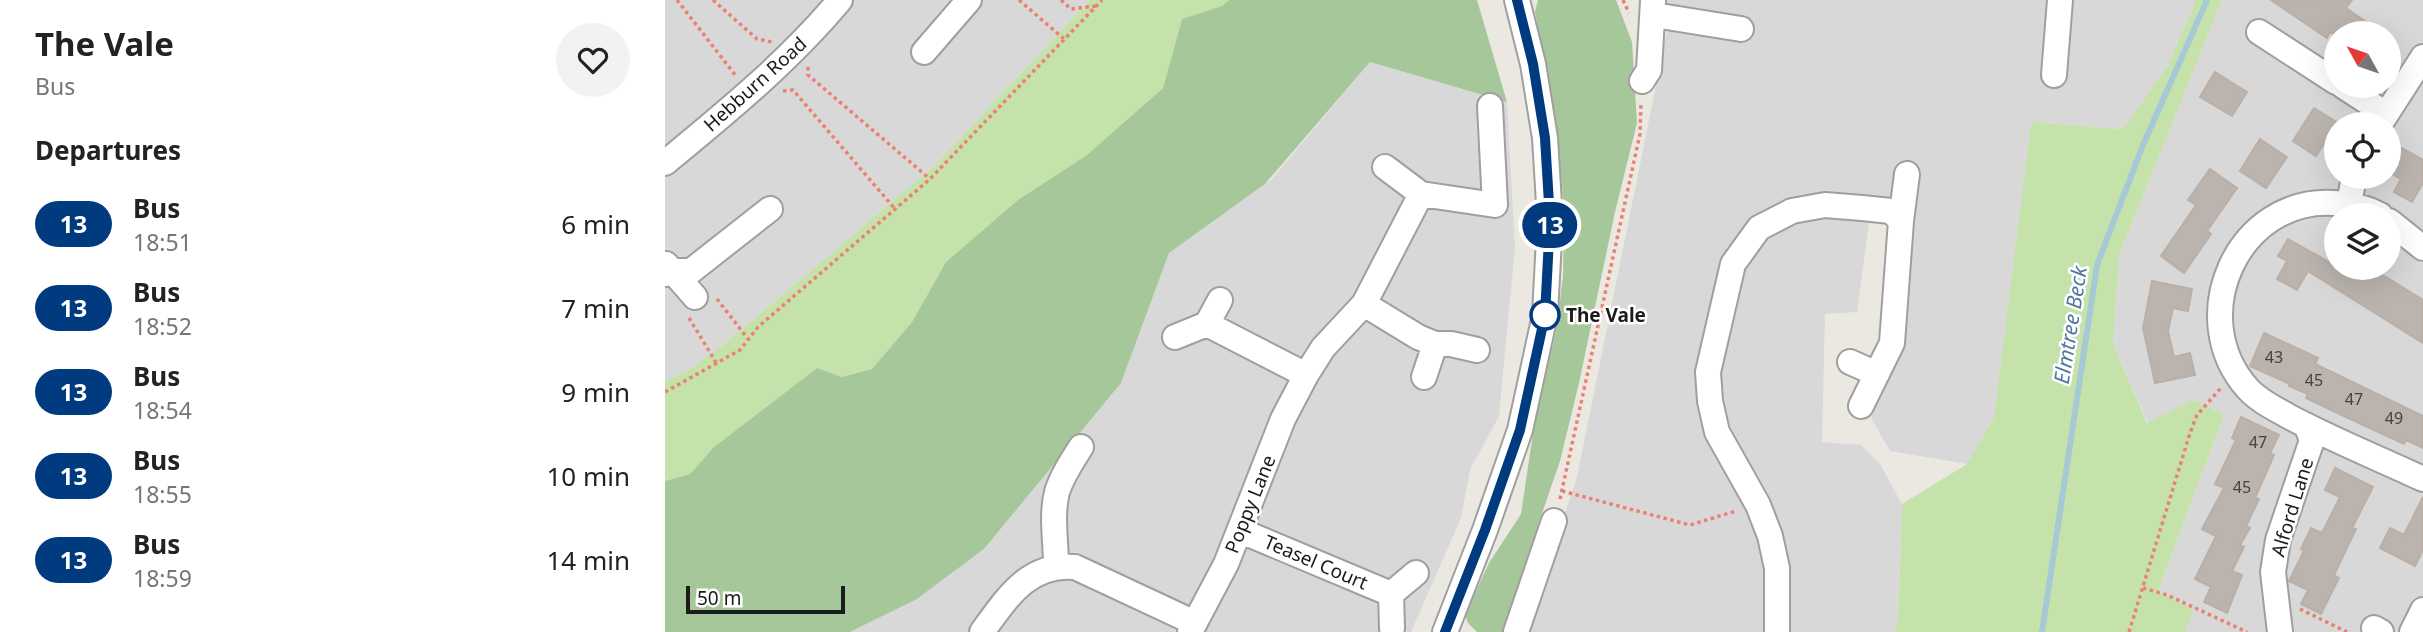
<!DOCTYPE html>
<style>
body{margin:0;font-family:"Noto Sans",sans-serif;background:#f2f2f2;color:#222;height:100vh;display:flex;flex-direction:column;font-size:26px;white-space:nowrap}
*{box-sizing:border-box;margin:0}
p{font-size:23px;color:#767676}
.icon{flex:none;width:38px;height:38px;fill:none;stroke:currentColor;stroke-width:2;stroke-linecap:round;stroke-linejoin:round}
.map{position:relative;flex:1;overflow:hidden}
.side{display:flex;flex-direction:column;background:#fff;width:665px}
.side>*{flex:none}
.badge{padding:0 14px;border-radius:23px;font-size:24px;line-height:46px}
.needle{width:46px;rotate:310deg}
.tools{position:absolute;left:1659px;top:21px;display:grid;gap:14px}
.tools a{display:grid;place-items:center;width:77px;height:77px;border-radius:50%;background:#fff;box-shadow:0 7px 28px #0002;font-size:35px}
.scale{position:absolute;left:21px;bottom:18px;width:159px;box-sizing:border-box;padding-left:7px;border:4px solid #1b1b1b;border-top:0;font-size:19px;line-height:24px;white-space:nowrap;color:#1b1b1b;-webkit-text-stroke:5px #fff;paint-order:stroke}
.map>.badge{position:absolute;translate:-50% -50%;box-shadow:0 0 0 4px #fff}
h2{padding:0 35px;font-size:26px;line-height:63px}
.round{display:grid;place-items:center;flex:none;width:74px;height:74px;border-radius:37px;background:#f2f2f2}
.summary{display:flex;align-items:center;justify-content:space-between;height:119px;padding:0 35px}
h1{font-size:33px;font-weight:700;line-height:52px}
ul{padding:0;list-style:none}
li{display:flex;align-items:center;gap:21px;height:84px;padding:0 35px}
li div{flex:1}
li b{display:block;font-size:26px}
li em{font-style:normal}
li .badge{min-width:77px;font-weight:700;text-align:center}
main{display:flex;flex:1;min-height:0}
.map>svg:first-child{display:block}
.residential{fill:#d9d8d8;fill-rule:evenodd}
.grass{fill:#c5e2ab}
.forest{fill:#a6c79a}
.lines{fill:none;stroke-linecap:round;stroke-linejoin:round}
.stream{stroke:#a5cad5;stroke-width:6}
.building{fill:#bbb4ae;stroke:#bbafa5;stroke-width:2}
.minor-casing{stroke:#9f9f9f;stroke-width:28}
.path{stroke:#eb8172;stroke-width:3.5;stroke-dasharray:3.5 3.5;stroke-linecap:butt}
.minor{stroke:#fff;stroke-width:24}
.line-casing{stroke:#fff;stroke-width:16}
.line{stroke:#003b80;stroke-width:10}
.stop-dot{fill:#fff;stroke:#003b80;stroke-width:3.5}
.labels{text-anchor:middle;stroke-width:5;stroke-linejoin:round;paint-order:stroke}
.number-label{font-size:16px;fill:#434140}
.street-label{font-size:19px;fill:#1b1b1b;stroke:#fff}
.stop-label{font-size:19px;font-weight:bold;fill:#1b1b1b;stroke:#fff;text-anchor:start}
.water-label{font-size:21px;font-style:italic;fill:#5178a0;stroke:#fff}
</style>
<main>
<section class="side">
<div class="summary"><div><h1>The Vale</h1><p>Bus</p></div><a class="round"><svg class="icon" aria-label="heart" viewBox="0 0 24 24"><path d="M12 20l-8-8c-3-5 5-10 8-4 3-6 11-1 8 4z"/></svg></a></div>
<h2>Departures</h2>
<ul>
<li><span class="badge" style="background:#003b80;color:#fff">13</span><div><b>Bus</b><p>18:51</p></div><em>6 min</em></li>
<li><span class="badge" style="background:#003b80;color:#fff">13</span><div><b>Bus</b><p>18:52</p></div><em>7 min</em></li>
<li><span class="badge" style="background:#003b80;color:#fff">13</span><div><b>Bus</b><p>18:54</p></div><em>9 min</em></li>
<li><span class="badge" style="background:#003b80;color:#fff">13</span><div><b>Bus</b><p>18:55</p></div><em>10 min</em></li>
<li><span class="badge" style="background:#003b80;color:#fff">13</span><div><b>Bus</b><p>18:59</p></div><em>14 min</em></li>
</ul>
</section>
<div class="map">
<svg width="1758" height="632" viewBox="0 0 1758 632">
<rect width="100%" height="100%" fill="#ebe8e1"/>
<path class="residential" d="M 0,0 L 425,0 L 269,166 L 63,341 L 24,370 L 0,381 Z
M 1000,0 L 1531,0 L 1503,65 L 1458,129 L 1366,122 L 1329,417 L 1302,464 L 1225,451 L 1206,418 L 1229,369 L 1246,227 L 1204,223 L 1192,312 L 1160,314 L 1157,442 L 1196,445 L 1215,464 L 1237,504 L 1233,622 L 1230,632 L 861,632 L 912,477 L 1005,16 Z
M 1557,0 L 1758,0 L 1758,632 L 1520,632 L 1527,610 L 1493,591 L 1559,415 L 1528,400 L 1483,423 L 1448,344 L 1454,255 ZM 1671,33 L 1724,33 L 1724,86 L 1671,86 ZM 1671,124 L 1724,124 L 1724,177 L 1671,177 ZM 1671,215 L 1724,215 L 1724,268 L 1671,268 Z
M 705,62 L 842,102 L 850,247 L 834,416 L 805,470 L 796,518 L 746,632 L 185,632 L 252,599 L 319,549 L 456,383 L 504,253 L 607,179 Z"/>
<path class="grass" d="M 425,0 L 564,0 L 557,6 L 517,19 L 498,88 L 422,155 L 353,200 L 281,262 L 247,322 L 207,369 L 177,377 L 152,368 L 49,447 L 25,474 L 0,481 L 0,381 L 24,370 L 63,341 L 269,166 Z
M 1531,0 L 1557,0 L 1454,255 L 1448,344 L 1482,423 L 1528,400 L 1559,415 L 1493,591 L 1528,610 L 1520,632 L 1230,632 L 1233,622 L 1237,504 L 1302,464 L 1329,417 L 1366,122 L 1458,129 L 1503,65 Z"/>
<path class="forest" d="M 564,0 L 812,0 L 842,102 L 705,62 L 600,184 L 504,253 L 456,383 L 319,549 L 252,599 L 185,632 L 0,632 L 0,481 L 25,474 L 49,447 L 152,368 L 177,377 L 207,369 L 247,322 L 281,262 L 353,200 L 422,155 L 498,88 L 517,19 L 557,6 Z
M 873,0 L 951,0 L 967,42 L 972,123 L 950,212 L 914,383 L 895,461 L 873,525 L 875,528 L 843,632 L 812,632 L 803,623 L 800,615 L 824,563 L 856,514 L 870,420 L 891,332 L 898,277 L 899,207 L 892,128 L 870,12 Z"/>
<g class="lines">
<path class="stream" d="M 1377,632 L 1432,265 L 1478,145 L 1542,0"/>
</g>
<path class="building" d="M 1606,0 L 1687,0 L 1681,8 L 1717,33 L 1664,33 L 1662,38 Z
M 1550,72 L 1582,92 L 1567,116 L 1535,97 Z
M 1649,108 L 1673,123 L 1651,156 L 1628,141 Z
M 1595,139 L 1622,157 L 1601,188 L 1575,171 Z
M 1737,148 L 1758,160 L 1758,183 L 1747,202 L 1729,192 L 1736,179 L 1724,172 Z
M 1545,169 L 1572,188 L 1542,231 L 1546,234 L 1519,273 L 1496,256 L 1531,205 L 1523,200 Z
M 1623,239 L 1671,266 L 1671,268 L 1706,268 L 1758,300 L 1758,343 L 1643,271 L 1632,290 L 1612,279 L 1622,261 L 1613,256 Z
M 1487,281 L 1527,289 L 1523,311 L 1508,308 L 1503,331 L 1509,357 L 1525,353 L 1530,375 L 1490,383 L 1478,328 Z
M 1599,333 L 1653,358 L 1650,364 L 1758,416 L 1758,448 L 1741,440 L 1739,444 L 1681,417 L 1641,398 L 1643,394 L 1624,386 L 1625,384 L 1585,366 Z
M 1576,417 L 1614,435 L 1605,453 L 1609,455 L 1590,498 L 1594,499 L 1581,526 L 1585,528 L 1575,545 L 1579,547 L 1567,571 L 1577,575 L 1562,613 L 1539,602 L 1546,587 L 1530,579 L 1551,536 L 1537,529 L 1559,488 L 1550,484 L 1571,440 L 1567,438 Z
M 1670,468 L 1708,487 L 1687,528 L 1691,529 L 1669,575 L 1674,578 L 1656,614 L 1636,604 L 1643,590 L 1624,581 L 1639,551 L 1636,549 L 1646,528 L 1657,533 L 1675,497 L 1660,490 Z
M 1758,497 L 1758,550 L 1750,566 L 1715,548 L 1725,528 L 1739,535 Z"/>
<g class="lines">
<g class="minor-casing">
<path id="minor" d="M 989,15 L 1076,29
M 1594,32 L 1671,82
M 259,52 L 304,0
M 1389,75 L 1395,0
M 977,81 L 984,70 L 988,1
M 1678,86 L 1721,114
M 1715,124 L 1758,57
M 0,163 C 62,112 124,61 175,0
M 720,167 L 756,194 L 830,205 L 825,106
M 1684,204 L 1689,177
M 1715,215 C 1701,207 1686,204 1669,203 C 1572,197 1519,318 1583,389 C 1594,401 1609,408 1623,416 C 1666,439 1713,458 1758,479
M 1236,221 L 1242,174
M 1724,221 L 1758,248
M 1,264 L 30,297
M 0,274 L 6,271 L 26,271 L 105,209
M 699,304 L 753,337 L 770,344 L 786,344 L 812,350
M 542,324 L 641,375
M 510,337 L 542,324 L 555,300
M 1185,362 L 1212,374
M 759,377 L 770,344
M 576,531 L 726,594
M 391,565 C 391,542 386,515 392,492 C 397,476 407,461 416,447
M 727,628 L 726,594 L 751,573
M 1709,628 L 1716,632
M 317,632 C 342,598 363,563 410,567 L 530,623
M 525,632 L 561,564 L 618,419 L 641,375 L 658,348 L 699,304 L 756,194
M 780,632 L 820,530 L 855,430 L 880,315 L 885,220 L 880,138 L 868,64 L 852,0
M 851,632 L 889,521
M 1112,632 L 1112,568 L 1105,536 L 1093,505 L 1052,432 L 1045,401 L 1043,372 L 1068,264 L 1094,228 L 1127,211 L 1160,205 L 1197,208 L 1226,211 L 1236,221 L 1227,343 L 1196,406
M 1615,632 L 1608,572 L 1613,540 L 1647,440 L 1641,425
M 1747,632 L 1758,610"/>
</g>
<path class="path" d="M 12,0 L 71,76
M 48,0 L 92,39 L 107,42
M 354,0 L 399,39
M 396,0 L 406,9 L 431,6
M 958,0 L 964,13
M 143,67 L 143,75 L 265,179
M 118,91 L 128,90 L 230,209
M 52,299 L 83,339
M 24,318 L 52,364
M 0,392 L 75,350 L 93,327 L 265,179 L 437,0
M 897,491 L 1025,525 L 1071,511
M 895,499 L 975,134 L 976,102
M 1478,588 L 1502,595 L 1582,632
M 1635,609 L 1682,632
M 1464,632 L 1525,433 L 1532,415 L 1556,388"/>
<use href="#minor" class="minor"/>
</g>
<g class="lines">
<g class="line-casing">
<path id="line" d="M 780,632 L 820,530 L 855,430 L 880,315 L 885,220 L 880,138 L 868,64 L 852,0"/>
</g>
<use href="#line" class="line"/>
</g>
<circle class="stop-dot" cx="880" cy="315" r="14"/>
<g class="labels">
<g class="number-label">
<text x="1609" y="363">43</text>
<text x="1649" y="386">45</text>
<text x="1689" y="405">47</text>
<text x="1729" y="424">49</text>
<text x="1593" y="448">47</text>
<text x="1577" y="493">45</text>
</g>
<g class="street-label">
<text transform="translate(90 84) rotate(-42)" y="7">Hebburn Road</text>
<text transform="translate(585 504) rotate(-68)" y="7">Poppy Lane</text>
<text transform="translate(1627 507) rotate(-73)" y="7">Alford Lane</text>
<text transform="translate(651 562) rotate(23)" y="7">Teasel Court</text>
</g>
<g class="stop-label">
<text x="901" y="322">The Vale</text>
</g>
<g class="water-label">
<text transform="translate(1406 325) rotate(-81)" y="7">Elmtree Beck</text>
</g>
</g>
</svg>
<div class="tools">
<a><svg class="needle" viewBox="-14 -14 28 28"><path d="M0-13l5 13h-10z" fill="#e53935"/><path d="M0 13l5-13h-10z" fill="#767676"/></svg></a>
<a><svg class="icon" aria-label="locate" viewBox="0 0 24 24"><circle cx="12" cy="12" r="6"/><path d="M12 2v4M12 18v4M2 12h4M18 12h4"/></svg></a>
<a><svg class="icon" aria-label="layers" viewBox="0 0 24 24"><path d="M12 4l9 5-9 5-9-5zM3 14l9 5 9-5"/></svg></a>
</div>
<div class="scale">50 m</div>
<b class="badge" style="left:885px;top:225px;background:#003b80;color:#fff">13</b>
</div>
</main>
